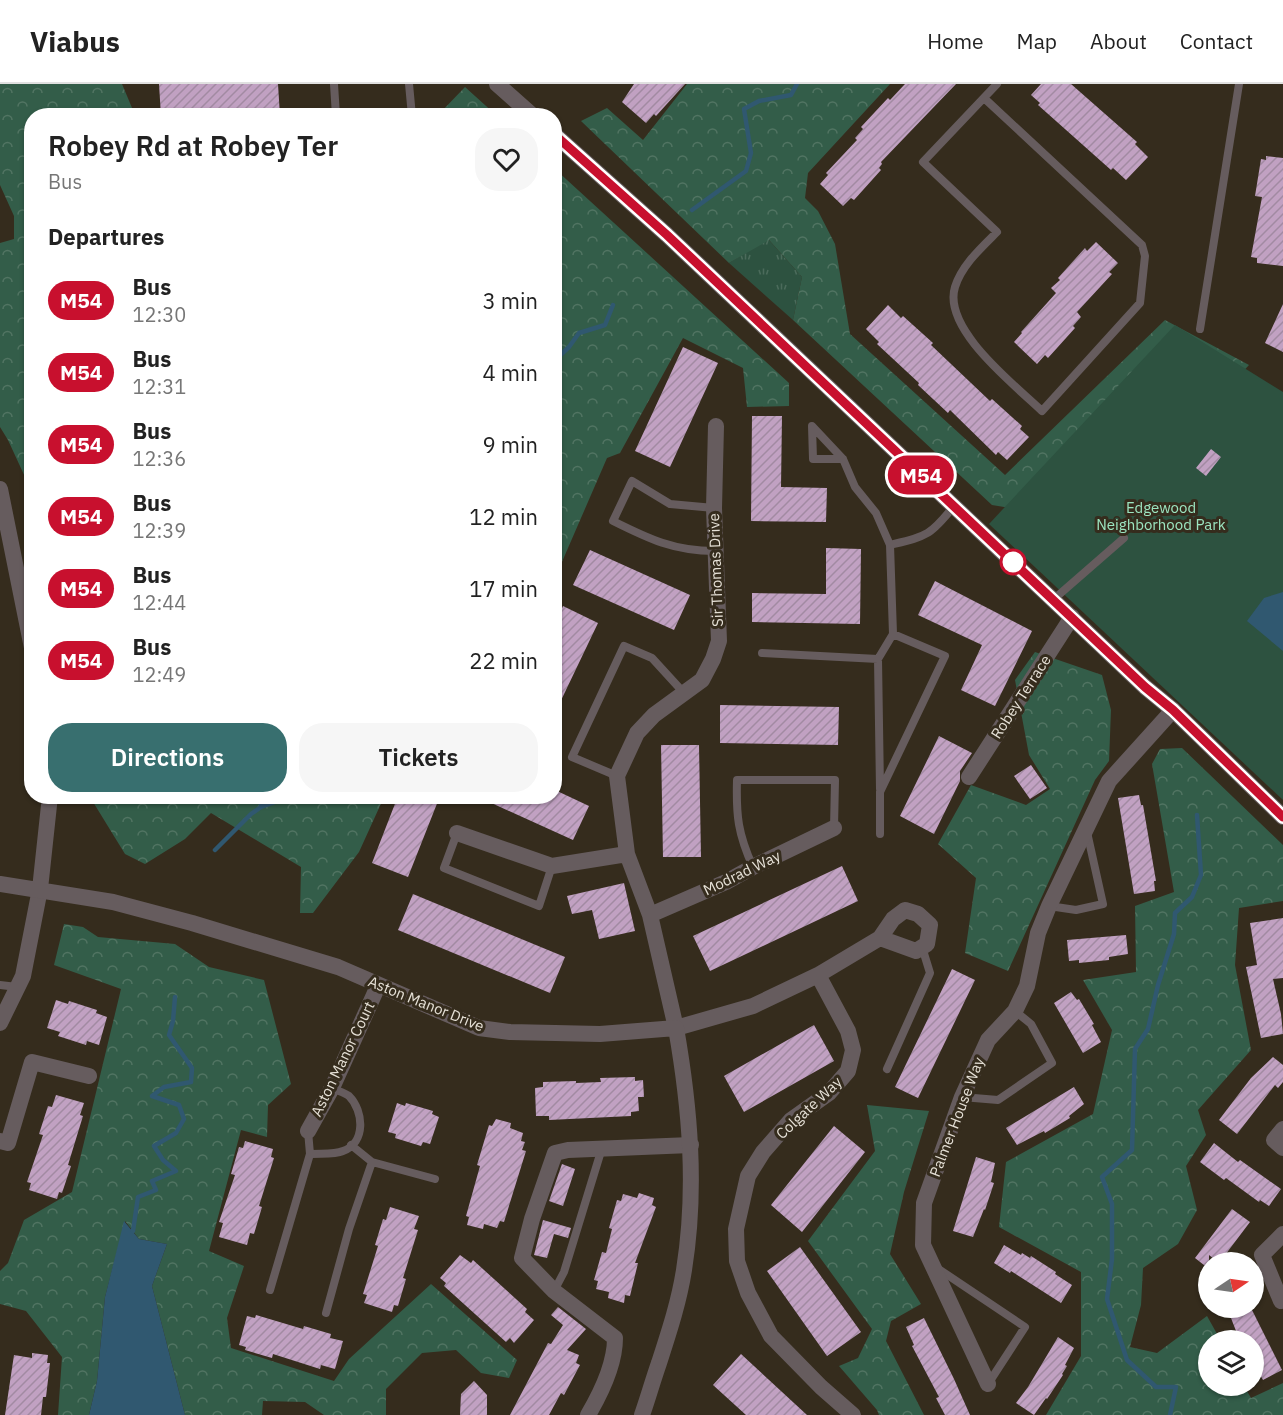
<!DOCTYPE html>
<style>
body{margin:0;font-family:"IBM Plex Sans",sans-serif;background:#f6f6f6;color:#222;height:100vh;display:flex;flex-direction:column;font-size:22px;white-space:nowrap}
*{box-sizing:border-box;margin:0}
p{font-size:20px;color:#767676}
.icon{flex:none;width:33px;height:33px;fill:none;stroke:currentColor;stroke-width:2;stroke-linecap:round;stroke-linejoin:round}
.map{position:relative;flex:1;overflow:hidden}
.panel{position:absolute;left:24px;top:24px;width:538px;height:696px;display:flex;flex-direction:column;background:#fff;border-radius:24px;box-shadow:0 2px 4px #0004}
.panel>*{flex:none}
.badge{padding:0 12px;border-radius:20px;font-size:21px;line-height:39px}
.needle{width:39px;rotate:77deg}
.buttons{position:absolute;left:1198px;top:1168px;display:grid;gap:12px}
.buttons a{display:grid;place-items:center;width:66px;height:66px;border-radius:50%;background:#fff;box-shadow:0 2px 4px #0004;font-size:30px}
.map>.badge{position:absolute;translate:-50% -50%;box-shadow:0 0 0 3px #fff}
h2{padding:0 24px;font-size:22px;line-height:54px}
.round{display:grid;place-items:center;flex:none;width:63px;height:63px;border-radius:24px;background:#f6f6f6}
.summary{display:flex;align-items:center;justify-content:space-between;height:102px;padding:0 24px}
h1{font-size:28px;font-weight:600;line-height:45px}
.button{display:flex;gap:12px;margin-top:auto;padding:12px 24px}
.button a{flex:1;height:69px;border-radius:24px;background:#386f6f;color:#fff;font-size:24px;font-weight:600;line-height:69px;text-align:center}
.button a+a{background:#f6f6f6;color:#222}
ul{padding:0;list-style:none}
li{display:flex;align-items:center;gap:18px;height:72px;padding:0 24px}
li div{flex:1}
li b{display:block;font-size:22px}
li em{font-style:normal}
li .badge{min-width:66px;font-weight:700;text-align:center}
header{display:flex;align-items:center;gap:36px;box-sizing:border-box;height:84px;padding:0 30px;background:#fff;border-bottom:2px solid #e0e0e0}
header strong{font-size:28px}
nav{display:flex;gap:33px;margin-inline-start:auto;font-size:21px}
.map>svg:first-child{display:block}
.grass{fill:url(#grass-tufts)}
.forest{fill:url(#forest-crowns)}
.park{fill:#2d5240}
.water{fill:#305870}
.lines{fill:none;stroke-linecap:round;stroke-linejoin:round}
.stream{stroke:#305870;stroke-width:4.5}
.building{fill:url(#building-hatch)}
.service{stroke:#665c5e;stroke-width:8}
.minor{stroke:#665c5e;stroke-width:16}
.tertiary{stroke:#665c5e;stroke-width:16}
.line-casing{stroke:#fff;stroke-width:14}
.line{stroke:#c8102e;stroke-width:9}
.stop-dot{fill:#fff;stroke:#c8102e;stroke-width:3}
.labels{text-anchor:middle;stroke-width:6;stroke-linejoin:round;paint-order:stroke}
.park-label{font-size:15px;fill:#9ce5c0;stroke:#352c1d}
.street-label{font-size:15px;fill:#e6e1d7;stroke:#352c1d}
</style>
<header>
<strong>Viabus</strong>
<nav><a>Home</a><a>Map</a><a>About</a><a>Contact</a></nav>
</header>
<div class="map">
<svg width="1283" height="1331" viewBox="0 0 1283 1331">
<defs>
<pattern id="grass-tufts" width="24" height="20" patternUnits="userSpaceOnUse" patternTransform="scale(1.5)"><rect width="24" height="20" fill="#2d5240"/><path d="M3 7l-1-3M5 7V3M7 7l1-3M15 17l-1-3M17 17v-4M19 17l1-3" fill="none" stroke="#4b6b5b"/></pattern>
<pattern id="forest-crowns" width="20" height="18" patternUnits="userSpaceOnUse" patternTransform="scale(1.5)"><rect width="20" height="18" fill="#335d49"/><path d="M2 6a3 3 0 1 1 6 0M12 15a3 3 0 1 1 6 0" fill="none" stroke="#517462"/></pattern>
<pattern id="building-hatch" width="6" height="6" patternUnits="userSpaceOnUse" patternTransform="scale(1.5)"><rect width="6" height="6" fill="#c1a1c2"/><path d="M-1 1l2-2M0 6l6-6M5 7l2-2" fill="none" stroke="#a28aa2"/></pattern>
</defs>
<rect width="100%" height="100%" fill="#352c1d"/>
<path class="grass" d="M 768,155 L 802,193 L 793,236 L 729,179 Z"/>
<path class="forest" d="M 0,0 L 122,0 L 135,31 L 32,32 L 31,406 L 8,356 L 0,343 L 0,159 L 14,155 L 14,132 L 0,101 Z
M 687,0 L 890,0 L 808,89 L 805,114 L 818,127 L 835,160 L 850,250 L 1005,391 L 1165,236 L 1249,281 L 1235,296 L 1023,426 L 992,421 L 793,236 L 802,193 L 769,156 L 729,179 L 581,37 L 607,24 L 643,56 Z
M 465,3 L 496,31 L 441,31 L 441,28 Z
M 555,85 L 789,299 L 789,322 L 747,323 L 743,284 L 683,254 L 620,369 L 607,374 L 555,494 Z
M 1035,568 L 1102,591 L 1111,626 L 1109,677 L 1095,696 L 1008,887 L 965,869 L 976,794 L 938,760 L 971,701 L 1026,721 L 1050,705 L 1029,671 L 1015,596 Z
M 1182,664 L 1283,761 L 1283,817 L 1239,824 L 1235,881 L 1251,966 L 1198,1026 L 1206,1051 L 1186,1082 L 1197,1126 L 1178,1160 L 1143,1184 L 1141,1221 L 1130,1263 L 1157,1269 L 1207,1232 L 1221,1257 L 1209,1257 L 1209,1302 L 1244,1302 L 1251,1314 L 1283,1299 L 1283,1331 L 1046,1331 L 1081,1272 L 1081,1188 L 999,1143 L 1006,1078 L 1093,1030 L 1112,946 L 1083,896 L 1136,888 L 1135,822 L 1174,808 L 1152,680 L 1160,665 Z
M 90,713 L 384,713 L 359,768 L 313,829 L 300,829 L 301,783 L 211,729 L 185,755 L 145,780 L 125,770 Z
M 64,840 L 83,843 L 98,853 L 175,860 L 209,883 L 264,896 L 291,1000 L 268,1021 L 267,1053 L 241,1046 L 209,1167 L 244,1182 L 227,1234 L 231,1264 L 334,1297 L 349,1275 L 431,1200 L 517,1276 L 509,1294 L 481,1289 L 456,1266 L 422,1269 L 386,1305 L 386,1331 L 324,1331 L 305,1318 L 263,1317 L 262,1331 L 185,1331 L 152,1202 L 167,1160 L 139,1155 L 125,1137 L 105,1213 L 97,1297 L 89,1331 L 58,1331 L 62,1273 L 26,1227 L 0,1220 L 0,1187 L 8,1179 L 24,1136 L 72,1108 L 121,905 L 54,881 Z
M 867,1021 L 929,1027 L 904,1108 L 890,1170 L 921,1220 L 891,1237 L 886,1257 L 924,1331 L 879,1331 L 877,1326 L 839,1282 L 858,1274 L 872,1245 L 808,1157 L 875,1067 Z"/>
<path class="park" d="M 1175,241 L 1283,308 L 1283,716 L 989,440 Z"/>
<path class="water" d="M 1283,508 L 1283,567 L 1247,537 L 1264,514 Z
M 124,1137 L 139,1155 L 167,1160 L 152,1202 L 185,1331 L 89,1331 L 97,1297 L 105,1213 Z"/>
<g class="lines">
<path class="stream" d="M 692,126 L 746,87 L 751,69 L 744,25 L 759,17 L 791,11 L 797,0
M 555,276 L 569,263 L 579,249 L 605,241 L 613,221
M 261,712 L 261,723
M 215,766 L 251,730 L 261,723 L 292,712
M 133,1147 L 138,1113 L 156,1106 L 152,1097 L 176,1087 L 163,1076 L 154,1062 L 176,1049 L 184,1035 L 179,1021 L 152,1012 L 164,1003 L 191,998 L 192,984 L 169,951 L 173,937 L 175,913
M 1170,1331 L 1176,1303 L 1156,1303 L 1127,1276 L 1107,1215 L 1112,1175 L 1112,1120 L 1102,1093 L 1132,1066 L 1135,965 L 1148,945 L 1158,901 L 1174,850 L 1175,829 L 1192,813 L 1201,791 L 1197,731"/>
</g>
<path class="building" d="M 159,0 L 278,0 L 280,32 L 161,32 Z
M 634,0 L 685,0 L 656,32 L 654,30 L 646,39 L 622,18 Z
M 905,0 L 956,0 L 881,78 L 882,80 L 879,84 L 881,86 L 854,116 L 851,114 L 843,122 L 820,100 L 828,91 L 826,89 L 857,56 L 855,54 L 863,45 L 861,43 L 888,14 L 890,16 Z
M 1041,0 L 1071,0 L 1137,58 L 1135,60 L 1148,73 L 1126,96 L 1113,84 L 1111,86 L 1038,21 L 1040,19 L 1031,11 Z
M 1266,72 L 1283,74 L 1283,182 L 1257,179 L 1257,174 L 1251,173 L 1262,113 L 1255,112 L 1261,75 L 1266,76 Z
M 1096,158 L 1118,179 L 1109,188 L 1112,190 L 1077,228 L 1081,233 L 1073,242 L 1075,244 L 1048,274 L 1045,271 L 1037,280 L 1014,258 L 1022,249 L 1021,248 L 1056,209 L 1051,204 L 1060,196 L 1058,194 L 1085,164 L 1087,167 Z
M 1283,220 L 1283,268 L 1265,259 Z
M 888,221 L 901,234 L 903,232 L 933,259 L 931,261 L 990,317 L 992,315 L 1022,342 L 1020,345 L 1029,353 L 1007,376 L 998,368 L 996,371 L 950,326 L 948,329 L 918,301 L 919,299 L 877,260 L 879,258 L 866,245 Z
M 683,263 L 718,279 L 670,383 L 635,367 Z
M 752,332 L 782,332 L 781,403 L 827,404 L 826,438 L 751,437 Z
M 1211,365 L 1221,373 L 1206,392 L 1196,384 Z
M 826,464 L 861,465 L 860,540 L 752,538 L 752,509 L 826,510 Z
M 590,466 L 690,511 L 674,546 L 573,501 Z
M 935,497 L 1032,547 L 995,622 L 961,606 L 982,561 L 918,531 Z
M 563,522 L 598,539 L 555,629 L 555,540 Z
M 720,621 L 839,623 L 838,661 L 720,659 Z
M 939,652 L 972,669 L 960,687 L 960,697 L 934,750 L 900,732 Z
M 661,661 L 699,661 L 701,773 L 663,773 Z
M 1031,681 L 1047,704 L 1030,715 L 1014,692 Z
M 555,706 L 589,722 L 573,756 L 476,712 L 555,712 Z
M 1139,711 L 1141,721 L 1143,721 L 1156,797 L 1154,797 L 1155,807 L 1134,810 L 1118,714 Z
M 398,712 L 440,712 L 408,793 L 372,779 Z
M 842,782 L 858,817 L 710,887 L 693,852 Z
M 624,799 L 635,847 L 599,855 L 592,826 L 572,830 L 567,812 Z
M 413,810 L 565,873 L 550,909 L 398,846 Z
M 1283,834 L 1283,894 L 1273,895 L 1281,930 L 1283,950 L 1261,954 L 1246,883 L 1257,881 L 1250,839 Z
M 1126,851 L 1128,870 L 1109,873 L 1109,876 L 1079,879 L 1079,876 L 1069,877 L 1067,856 Z
M 952,885 L 975,896 L 918,1014 L 895,1003 Z
M 1071,908 L 1077,916 L 1079,915 L 1094,940 L 1092,941 L 1101,958 L 1083,969 L 1054,919 Z
M 56,916 L 68,920 L 69,917 L 97,926 L 96,929 L 107,933 L 99,961 L 87,957 L 86,961 L 58,952 L 60,948 L 47,944 Z
M 814,941 L 834,977 L 744,1028 L 724,992 Z
M 1273,973 L 1283,981 L 1283,998 L 1278,1004 L 1275,1001 L 1237,1050 L 1219,1036 L 1251,994 Z
M 635,993 L 635,997 L 643,996 L 644,1013 L 638,1013 L 639,1027 L 631,1028 L 631,1032 L 549,1036 L 549,1032 L 536,1032 L 535,1004 L 543,1003 L 543,998 L 576,997 L 576,999 L 601,998 L 600,994 Z
M 1074,1003 L 1084,1020 L 1069,1032 L 1070,1034 L 1045,1049 L 1044,1047 L 1017,1061 L 1006,1044 Z
M 56,1011 L 84,1019 L 80,1031 L 83,1032 L 68,1081 L 71,1082 L 62,1109 L 59,1108 L 57,1115 L 29,1106 L 31,1099 L 27,1098 L 43,1051 L 39,1050 L 48,1022 L 52,1023 Z
M 397,1019 L 405,1022 L 406,1019 L 433,1027 L 432,1030 L 439,1033 L 430,1060 L 423,1058 L 421,1062 L 395,1054 L 396,1050 L 388,1048 Z
M 496,1035 L 511,1039 L 510,1044 L 523,1049 L 521,1057 L 525,1058 L 522,1066 L 526,1067 L 504,1138 L 500,1137 L 497,1144 L 484,1140 L 483,1145 L 467,1141 L 469,1133 L 466,1132 L 480,1082 L 477,1081 L 489,1041 L 492,1042 Z
M 834,1042 L 865,1068 L 802,1148 L 771,1121 Z
M 245,1057 L 273,1065 L 271,1073 L 274,1074 L 259,1122 L 262,1123 L 254,1150 L 250,1149 L 247,1161 L 219,1153 L 223,1139 L 219,1138 L 235,1091 L 231,1090 L 239,1063 L 243,1064 Z
M 1214,1059 L 1238,1078 L 1240,1076 L 1281,1105 L 1269,1122 L 1260,1116 L 1259,1118 L 1226,1094 L 1224,1096 L 1200,1078 Z
M 976,1073 L 995,1079 L 991,1098 L 994,1099 L 985,1126 L 984,1125 L 973,1153 L 953,1147 Z
M 562,1080 L 575,1085 L 563,1122 L 549,1117 Z
M 639,1109 L 654,1114 L 652,1121 L 656,1123 L 635,1179 L 638,1179 L 630,1212 L 625,1211 L 624,1219 L 608,1214 L 609,1208 L 596,1205 L 598,1197 L 594,1196 L 602,1168 L 606,1169 L 612,1145 L 609,1144 L 617,1116 L 621,1117 L 623,1110 L 637,1114 Z
M 390,1123 L 419,1132 L 414,1145 L 418,1146 L 403,1194 L 406,1195 L 398,1222 L 394,1221 L 392,1228 L 364,1219 L 367,1211 L 363,1210 L 378,1162 L 375,1161 L 383,1135 L 386,1136 Z
M 1232,1125 L 1250,1138 L 1219,1179 L 1209,1171 L 1209,1185 L 1195,1174 Z
M 543,1136 L 571,1144 L 568,1154 L 554,1150 L 547,1174 L 534,1171 Z
M 1004,1161 L 1021,1171 L 1022,1169 L 1030,1174 L 1031,1172 L 1056,1188 L 1055,1190 L 1072,1201 L 1061,1219 L 1011,1187 L 1010,1189 L 994,1179 Z
M 800,1163 L 861,1248 L 827,1272 L 767,1187 Z
M 460,1171 L 471,1179 L 473,1176 L 527,1225 L 525,1228 L 534,1236 L 514,1259 L 510,1254 L 506,1258 L 444,1202 L 446,1199 L 440,1194 Z
M 558,1223 L 586,1245 L 567,1266 L 579,1271 L 576,1279 L 580,1281 L 564,1311 L 561,1309 L 549,1331 L 510,1331 L 548,1259 L 551,1260 L 563,1241 L 551,1231 Z
M 1227,1224 L 1251,1224 L 1282,1286 L 1263,1296 L 1254,1281 L 1254,1257 L 1240,1257 Z
M 256,1231 L 303,1245 L 304,1242 L 331,1250 L 330,1254 L 343,1257 L 335,1285 L 321,1281 L 320,1285 L 273,1270 L 272,1274 L 245,1266 L 246,1263 L 239,1261 L 247,1232 L 255,1234 Z
M 924,1234 L 954,1295 L 970,1331 L 945,1331 L 936,1314 L 939,1313 L 912,1262 L 914,1261 L 906,1243 Z
M 1058,1253 L 1074,1264 L 1065,1281 L 1067,1282 L 1062,1290 L 1063,1291 L 1047,1315 L 1046,1314 L 1034,1331 L 1016,1319 L 1028,1303 Z
M 32,1269 L 48,1271 L 47,1279 L 50,1279 L 46,1313 L 43,1313 L 41,1331 L 5,1331 L 14,1271 L 32,1274 Z
M 741,1270 L 807,1331 L 746,1331 L 713,1301 Z
M 474,1297 L 487,1311 L 487,1331 L 460,1331 L 461,1310 Z"/>
<g class="lines">
<path class="service" d="M 334,0 L 336,32
M 409,0 L 412,32
M 984,14 L 1142,161 L 1145,172 L 1140,219 L 1042,327 C 1015,301 942,245 955,203 C 962,181 981,164 997,148 L 923,78 L 997,0
M 1200,245 L 1239,0
M 843,375 L 813,375 L 812,342 L 843,375 L 855,403 L 876,429 L 890,461 L 893,550 L 945,572 L 880,708 L 880,750
M 714,424 L 670,420 L 632,397 L 613,437 C 649,455 674,467 715,467
M 890,461 C 927,452 930,452 954,422
M 1054,515 L 1124,454
M 762,569 L 878,575
M 617,692 L 572,673 L 624,562 L 652,574 L 684,609
M 880,705 L 878,575 L 893,550
M 457,749 L 444,784 L 539,822 L 552,782
M 753,783 C 738,750 736,732 737,696 L 835,696 L 834,744
M 1049,822 L 1076,826 L 1103,820 L 1087,748
M 0,901 L 17,903
M 887,985 L 930,889 L 922,863
M 962,1013 L 998,1016 L 1052,979 L 1031,940 L 1015,927
M 351,1061 L 372,1078 L 435,1095
M 310,1070 C 320,1069 334,1071 343,1067 C 366,1059 364,1027 349,1012 C 345,1009 338,1007 332,1004
M 937,1184 L 1025,1243 L 988,1300
M 270,1206 L 310,1070 L 308,1047
M 554,1207 L 564,1188 L 602,1064
M 326,1229 L 349,1145 L 372,1078"/>
<path class="minor" d="M 716,342 L 714,424 L 719,557 L 713,575 L 702,596 L 654,631 L 637,649 L 617,692 L 627,770 L 650,831 L 676,944 L 753,922 L 818,891 L 880,854 L 916,867 L 927,860 L 930,841 L 918,830 L 905,826 L 893,835 L 880,854
M 969,693 L 1072,533
M 457,749 L 552,782 L 627,770
M 650,831 L 726,798 L 753,783 L 834,744
M 818,891 L 848,947 L 853,966 L 848,987 L 829,1009 L 791,1036 L 763,1068 L 748,1092 L 736,1145 L 737,1177 L 748,1209 L 771,1252 L 821,1303 L 853,1331
M 0,939 L 23,892 L 40,805
M 1283,1045 L 1274,1056 L 1283,1064
M 308,1047 L 332,1004 L 378,902
M 0,1057 L 8,1059 L 32,978 L 89,992
M 1283,1150 L 1262,1171 L 1281,1217 L 1283,1216
M 988,1300 L 923,1161 L 924,1119 L 962,1013 L 988,956 L 1015,927 L 1027,902 L 1038,849 L 1049,822 L 1109,697 L 1173,626
M 588,1331 C 601,1309 615,1280 615,1254 L 554,1207 L 522,1174 L 532,1135 L 555,1069 L 568,1066 L 691,1061"/>
<path class="tertiary" d="M 497,0 L 533,32
M 555,51 L 667,151 L 1145,603 L 1173,626 L 1283,733
M 0,405 L 32,564
M 0,800 L 113,818 L 192,839 L 338,883 L 479,944 L 510,948 L 600,950 L 676,944 C 690,1024 697,1105 684,1186 C 679,1218 669,1248 659,1279 C 653,1296 648,1314 642,1331
M 40,805 L 50,712"/>
</g>
<g class="lines">
<g class="line-casing">
<path id="line" d="M 555,51 L 667,151 L 1145,603 L 1173,626 L 1283,733"/>
</g>
<use href="#line" class="line"/>
</g>
<circle class="stop-dot" cx="1013" cy="478" r="12"/>
<g class="labels">
<g class="park-label">
<text x="1161" y="429">Edgewood<tspan x="1161" dy="17">Neighborhood Park</tspan></text>
</g>
<g class="street-label">
<text transform="translate(716 486) rotate(-92)" y="5">Sir Thomas Drive</text>
<text transform="translate(1021 613) rotate(-57)" y="5">Robey Terrace</text>
<text transform="translate(742 789) rotate(-26)" y="5">Modrad Way</text>
<text transform="translate(426 920) rotate(22)" y="5">Aston Manor Drive</text>
<text transform="translate(343 975) rotate(-64)" y="5">Aston Manor Court</text>
<text transform="translate(809 1024) rotate(-43)" y="5">Colgate Way</text>
<text transform="translate(957 1033) rotate(-69)" y="5">Palmer House Way</text>
</g>
</g>
</svg>
<div class="buttons">
<a><svg class="needle" viewBox="-14 -14 28 28"><path d="M0-13l5 13h-10z" fill="#e53935"/><path d="M0 13l5-13h-10z" fill="#767676"/></svg></a>
<a><svg class="icon" aria-label="layers" viewBox="0 0 24 24"><path d="M12 4l9 5-9 5-9-5zM3 14l9 5 9-5"/></svg></a>
</div>
<b class="badge" style="left:921px;top:391px;background:#c8102e;color:#fff">M54</b>
<section class="panel">
<div class="summary"><div><h1>Robey Rd at Robey Ter</h1><p>Bus</p></div><a class="round"><svg class="icon" aria-label="heart" viewBox="0 0 24 24"><path d="M12 20l-8-8c-3-5 5-10 8-4 3-6 11-1 8 4z"/></svg></a></div>
<h2>Departures</h2>
<ul>
<li><span class="badge" style="background:#c8102e;color:#fff">M54</span><div><b>Bus</b><p>12:30</p></div><em>3 min</em></li>
<li><span class="badge" style="background:#c8102e;color:#fff">M54</span><div><b>Bus</b><p>12:31</p></div><em>4 min</em></li>
<li><span class="badge" style="background:#c8102e;color:#fff">M54</span><div><b>Bus</b><p>12:36</p></div><em>9 min</em></li>
<li><span class="badge" style="background:#c8102e;color:#fff">M54</span><div><b>Bus</b><p>12:39</p></div><em>12 min</em></li>
<li><span class="badge" style="background:#c8102e;color:#fff">M54</span><div><b>Bus</b><p>12:44</p></div><em>17 min</em></li>
<li><span class="badge" style="background:#c8102e;color:#fff">M54</span><div><b>Bus</b><p>12:49</p></div><em>22 min</em></li>
</ul>
<div class="button"><a>Directions</a><a>Tickets</a></div>
</section>
</div>
